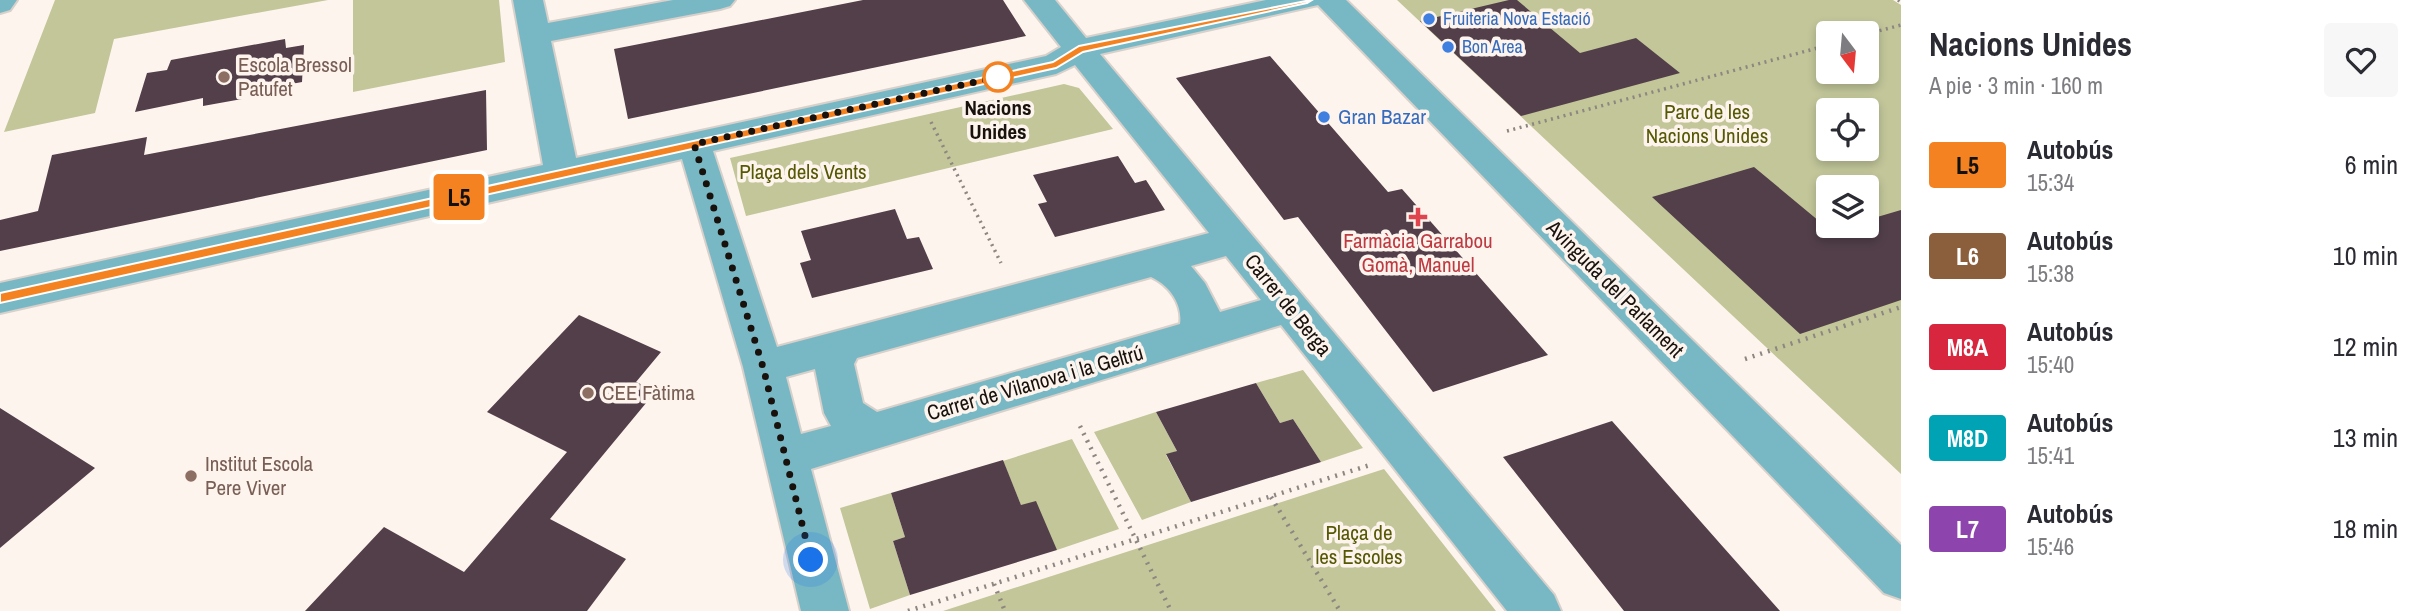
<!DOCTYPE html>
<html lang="es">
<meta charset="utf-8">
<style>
body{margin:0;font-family:"Archivo Narrow",sans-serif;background:#f7f7f7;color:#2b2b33;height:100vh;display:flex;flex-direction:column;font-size:26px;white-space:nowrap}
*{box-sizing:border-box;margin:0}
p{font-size:23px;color:#7c7c81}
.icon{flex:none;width:38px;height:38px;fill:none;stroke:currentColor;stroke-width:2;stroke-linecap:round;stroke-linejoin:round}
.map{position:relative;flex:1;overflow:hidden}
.sheet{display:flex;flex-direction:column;background:#fff;width:525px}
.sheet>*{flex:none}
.badge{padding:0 14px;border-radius:5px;font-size:24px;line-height:46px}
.needle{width:46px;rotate:164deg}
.controls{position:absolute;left:1816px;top:21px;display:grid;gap:14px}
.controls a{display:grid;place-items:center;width:63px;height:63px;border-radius:7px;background:#fff;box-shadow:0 4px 10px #0003;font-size:35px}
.you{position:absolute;width:35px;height:35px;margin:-18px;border:5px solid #fff;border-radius:50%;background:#1a73e8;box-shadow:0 0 0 10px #1a73e833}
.map>.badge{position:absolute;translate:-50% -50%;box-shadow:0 0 0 4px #fff}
.round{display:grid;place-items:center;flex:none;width:74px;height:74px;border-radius:7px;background:#f7f7f7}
.headline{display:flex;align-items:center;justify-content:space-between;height:119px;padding:0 28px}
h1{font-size:33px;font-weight:700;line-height:52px}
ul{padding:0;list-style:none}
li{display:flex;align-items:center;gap:21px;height:91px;padding:0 28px}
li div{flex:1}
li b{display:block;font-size:26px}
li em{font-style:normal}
li .badge{min-width:77px;font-weight:700;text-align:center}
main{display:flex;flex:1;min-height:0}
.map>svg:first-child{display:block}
.green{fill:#c2c699;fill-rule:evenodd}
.building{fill:#523f4a}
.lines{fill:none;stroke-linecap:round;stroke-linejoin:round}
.street-casing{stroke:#d8d0ca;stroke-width:4}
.path-far1{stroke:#8e8680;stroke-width:3.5;stroke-dasharray:2 4.5;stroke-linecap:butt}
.path{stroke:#8e8680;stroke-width:4.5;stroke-dasharray:2 6;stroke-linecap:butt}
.street{fill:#78b8c5;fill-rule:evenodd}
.line{fill:#f58220;stroke:#fff;stroke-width:2}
.walk{stroke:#18110c;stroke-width:7;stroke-dasharray:0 12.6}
.shop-dot{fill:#3f7fe0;stroke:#fdf4ee;stroke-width:2.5}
.education-dot{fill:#8d6e63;stroke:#fdf4ee;stroke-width:2.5}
.stop-dot{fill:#fff;stroke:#f58220;stroke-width:3.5}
.health-dot{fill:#e0444e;stroke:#fdf4ee;stroke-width:2.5}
.labels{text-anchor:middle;stroke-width:7;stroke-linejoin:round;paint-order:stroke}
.far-shop-label{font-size:18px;fill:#366cbe;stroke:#fdf4ee;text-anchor:start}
.education-label{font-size:21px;fill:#785e54;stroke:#fdf4ee;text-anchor:start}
.stop-label{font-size:21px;font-weight:bold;fill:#18110c;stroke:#fdf4ee}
.park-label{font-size:21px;fill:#565803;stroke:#fdf4ee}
.shop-label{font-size:21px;fill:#366cbe;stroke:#fdf4ee;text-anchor:start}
.health-label{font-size:21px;fill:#be3a42;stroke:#fdf4ee}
.street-label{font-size:21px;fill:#18110c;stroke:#fdf4ee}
</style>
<main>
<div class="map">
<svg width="1901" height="611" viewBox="0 0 1901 611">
<rect width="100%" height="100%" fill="#fdf4ee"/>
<path class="green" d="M 55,0 L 328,0 L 114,39 L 95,113 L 4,132 Z
M 353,0 L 499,0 L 505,62 L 353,92 Z
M 1397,0 L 1893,0 L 1901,5 L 1901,474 ZM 1829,33 L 1867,33 L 1867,72 L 1829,72 ZM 1829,110 L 1867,110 L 1867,149 L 1829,149 ZM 1829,187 L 1867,187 L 1867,226 L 1829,226 Z
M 1064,84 L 1079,88 L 1113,129 L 746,216 L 730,158 Z
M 1303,370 L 1363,448 L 1321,462 L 1293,419 L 1280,423 L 1256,383 Z
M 1156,412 L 1177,451 L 1166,455 L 1191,502 L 1142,520 L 1094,432 Z
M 1072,439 L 1119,529 L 1057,550 L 1021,505 L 1003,461 Z
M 1384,469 L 1496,611 L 943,611 Z
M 891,493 L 905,537 L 893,541 L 910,595 L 870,609 L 840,508 Z"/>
<path class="building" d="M 863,0 L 1003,0 L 1026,36 L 628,119 L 614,49 Z
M 1509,0 L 1517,0 L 1580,53 L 1636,38 L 1680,73 L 1521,116 L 1420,21 Z
M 285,39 L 286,48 L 304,45 L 302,82 L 244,93 L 242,99 L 203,106 L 203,98 L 135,112 L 147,73 L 167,70 L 171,60 Z
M 1270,56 L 1388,192 L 1402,189 L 1548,355 L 1433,392 L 1298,217 L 1284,220 L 1176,78 Z
M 486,90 L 487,150 L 0,251 L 0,220 L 38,211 L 52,155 L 147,137 L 144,155 Z
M 1118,156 L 1135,183 L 1146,180 L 1165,210 L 1055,237 L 1038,204 L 1047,202 L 1033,175 Z
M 1754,167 L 1831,231 L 1850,226 L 1867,226 L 1867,220 L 1901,210 L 1901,300 L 1800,334 L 1652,197 Z
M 895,209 L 907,239 L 919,237 L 933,269 L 812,298 L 800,263 L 811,260 L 801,231 Z
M 579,315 L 661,352 L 636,382 L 656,391 L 550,519 L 626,559 L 587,611 L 305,611 L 384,527 L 464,572 L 567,452 L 487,412 Z
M 1256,383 L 1280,423 L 1293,419 L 1321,462 L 1191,502 L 1166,454 L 1177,451 L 1156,412 Z
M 0,408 L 95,468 L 0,548 Z
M 1612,421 L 1724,548 L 1780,611 L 1624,611 L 1503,457 Z
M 1003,460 L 1021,505 L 1036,501 L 1057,550 L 910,595 L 893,541 L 905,537 L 891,493 Z"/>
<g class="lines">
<g class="street-casing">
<path id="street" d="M 0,0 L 17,0 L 10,10 L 0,13 Z
M 513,0 L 543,0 L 548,23 L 673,0 L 735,0 L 730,6 L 720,9 L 551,41 L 576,158 L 1046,56 L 1061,47 L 1024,0 L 1055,0 L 1086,38 L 1266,0 L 1346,0 L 1901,545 L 1901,599 L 1884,593 L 1318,5 L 1100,54 L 1554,595 L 1561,611 L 1507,611 L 1281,325 L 811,469 L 849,611 L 801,611 L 743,367 L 682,159 L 0,313 L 0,283 L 543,165 ZM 1075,65 L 1209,233 L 777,347 L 713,151 L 1056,74 ZM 1226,256 L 1261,300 L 1220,312 L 1205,283 L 1191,266 ZM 1151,277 C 1169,285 1183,304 1180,324 L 877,412 L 863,403 L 854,364 L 857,358 ZM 815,369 L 824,413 L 831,426 L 801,434 L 786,377 Z"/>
</g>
<path class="path-far1" d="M 1898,0 L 1901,2
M 1867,34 L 1901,25
M 931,122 L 1001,263
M 1507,131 L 1829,45"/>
<path class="path" d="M 1745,359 L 1901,307
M 1080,426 L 1171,611
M 1271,497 L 1340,611
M 994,584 L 1005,611
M 908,611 L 1370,465"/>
<use href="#street" class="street"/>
</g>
<path class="line" d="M 1307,3 L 1083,52 L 1056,68 L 0,303 L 0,293 L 1053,62 L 1079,46 L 1311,0 L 1312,0 Z"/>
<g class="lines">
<path class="walk" d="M 811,560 L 763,367 L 694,144 L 998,77"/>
</g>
<g class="shop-dot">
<circle cx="1429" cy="19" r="7"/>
<circle cx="1448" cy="47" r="7"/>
<circle cx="1324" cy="117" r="7"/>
</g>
<g class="education-dot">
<circle cx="224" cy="77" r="7"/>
<circle cx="588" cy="393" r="7"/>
<circle cx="191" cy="476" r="7"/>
</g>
<circle class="stop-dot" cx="998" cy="77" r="14"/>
<path class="health-dot" d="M1414.5 206.5h7v7h7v7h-7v7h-7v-7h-7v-7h7z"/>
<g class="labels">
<g class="far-shop-label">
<text x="1443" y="25">Fruiteria Nova Estació</text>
<text x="1462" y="53">Bon Area</text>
</g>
<g class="education-label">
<text x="238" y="72">Escola Bressol<tspan x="238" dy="24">Patufet</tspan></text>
<text x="602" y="400">CEE Fàtima</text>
<text x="205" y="471">Institut Escola<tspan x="205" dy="24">Pere Viver</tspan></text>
</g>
<g class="stop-label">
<text x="998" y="115">Nacions<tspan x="998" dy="24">Unides</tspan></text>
</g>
<g class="park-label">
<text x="1707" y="119">Parc de les<tspan x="1707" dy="24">Nacions Unides</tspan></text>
<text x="803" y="179">Plaça dels Vents</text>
<text x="1359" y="540">Plaça de<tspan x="1359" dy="24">les Escoles</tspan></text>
</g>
<g class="shop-label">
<text x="1338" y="124">Gran Bazar</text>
</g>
<g class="health-label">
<text x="1418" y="248">Farmàcia Garrabou<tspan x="1418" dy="24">Gomà, Manuel</tspan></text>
</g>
<g class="street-label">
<text transform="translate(1615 289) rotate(45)" y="7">Avinguda del Parlament</text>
<text transform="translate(1288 305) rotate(51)" y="7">Carrer de Berga</text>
<text transform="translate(1035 383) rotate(-16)" y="7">Carrer de Vilanova i la Geltrú</text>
</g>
</g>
</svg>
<div class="controls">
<a><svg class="needle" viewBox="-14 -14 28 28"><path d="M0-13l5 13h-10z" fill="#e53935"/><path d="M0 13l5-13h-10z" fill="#7c7c81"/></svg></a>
<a><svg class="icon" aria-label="locate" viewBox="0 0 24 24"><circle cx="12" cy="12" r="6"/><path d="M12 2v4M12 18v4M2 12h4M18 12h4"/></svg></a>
<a><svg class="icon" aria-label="layers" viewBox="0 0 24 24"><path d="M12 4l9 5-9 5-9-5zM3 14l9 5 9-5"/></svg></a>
</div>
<div class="you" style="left:811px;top:560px"></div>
<b class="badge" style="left:459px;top:197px;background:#f58220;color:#111">L5</b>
</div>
<section class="sheet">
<div class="headline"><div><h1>Nacions Unides</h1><p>A pie · 3 min · 160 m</p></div><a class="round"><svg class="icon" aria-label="heart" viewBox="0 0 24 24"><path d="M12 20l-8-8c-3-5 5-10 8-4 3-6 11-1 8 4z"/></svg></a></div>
<ul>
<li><span class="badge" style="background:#f58220;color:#111">L5</span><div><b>Autobús</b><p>15:34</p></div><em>6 min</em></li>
<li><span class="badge" style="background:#8b5e3c;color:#fff">L6</span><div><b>Autobús</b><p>15:38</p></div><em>10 min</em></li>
<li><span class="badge" style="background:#d7263d;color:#fff">M8A</span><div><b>Autobús</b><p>15:40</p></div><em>12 min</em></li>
<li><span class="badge" style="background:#00a3b4;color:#fff">M8D</span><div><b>Autobús</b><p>15:41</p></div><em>13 min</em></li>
<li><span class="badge" style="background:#8e44ad;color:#fff">L7</span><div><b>Autobús</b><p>15:46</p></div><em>18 min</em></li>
</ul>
</section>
</main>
